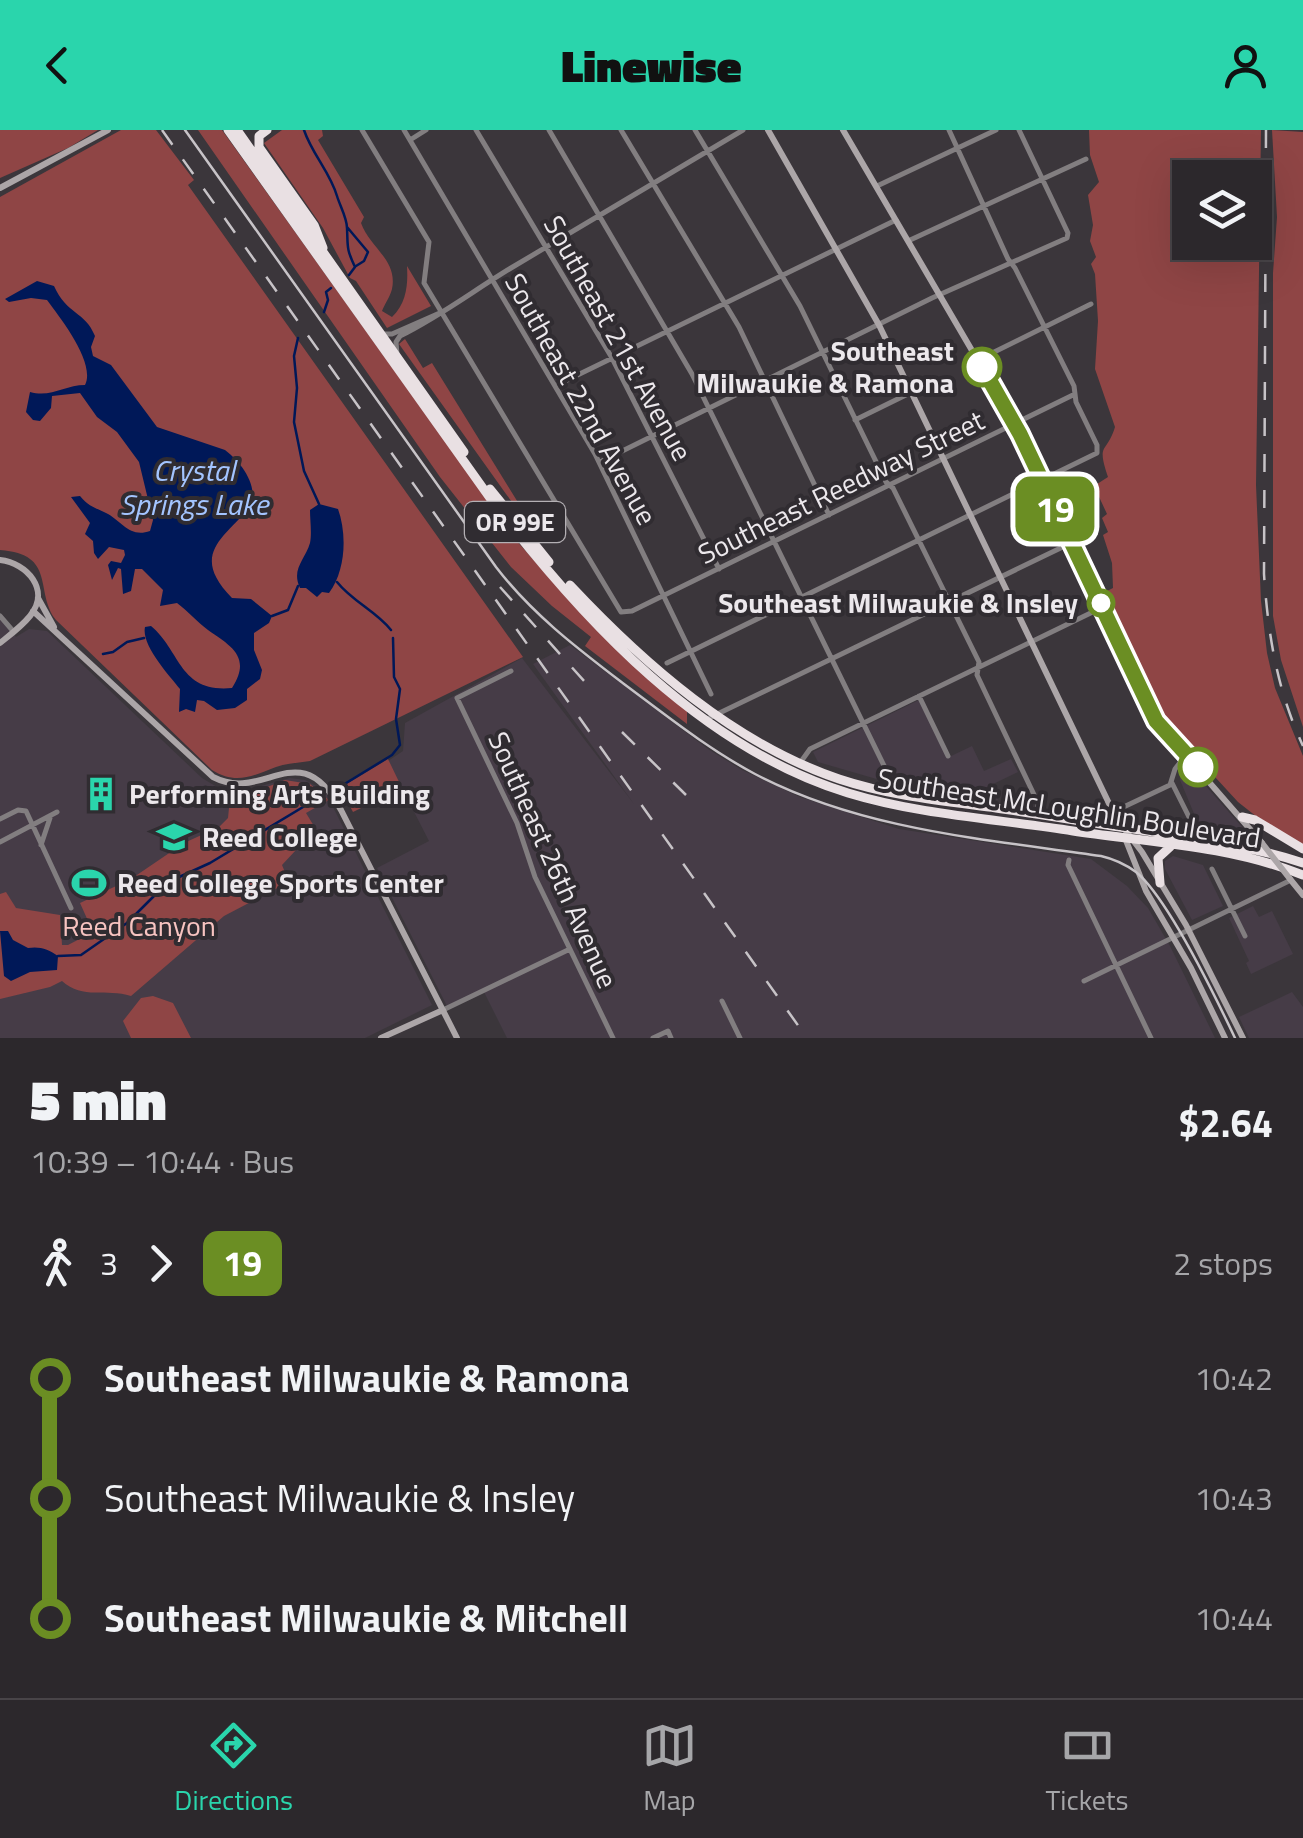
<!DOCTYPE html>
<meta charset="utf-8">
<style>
body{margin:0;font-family:"Titillium Web",sans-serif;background:#383438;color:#f1f3f6;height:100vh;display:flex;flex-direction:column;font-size:38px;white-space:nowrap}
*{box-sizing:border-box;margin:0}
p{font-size:32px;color:#a6a6a9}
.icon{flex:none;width:55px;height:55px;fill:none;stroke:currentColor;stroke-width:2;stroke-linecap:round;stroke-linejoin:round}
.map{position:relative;height:908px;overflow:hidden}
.side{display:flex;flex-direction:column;background:#2c282c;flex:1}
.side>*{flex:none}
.badge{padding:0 20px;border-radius:15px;font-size:35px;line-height:65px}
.tools{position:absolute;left:1172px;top:30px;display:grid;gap:20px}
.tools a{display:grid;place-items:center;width:100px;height:100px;border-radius:0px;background:#2c282c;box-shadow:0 10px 40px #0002,0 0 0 2px #484448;font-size:50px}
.map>.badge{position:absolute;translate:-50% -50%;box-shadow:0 0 0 5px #fff}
.legs{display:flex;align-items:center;gap:15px;height:110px;padding:0 30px;font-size:32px}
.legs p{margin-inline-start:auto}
.summary{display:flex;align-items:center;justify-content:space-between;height:170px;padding:0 30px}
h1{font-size:55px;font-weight:800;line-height:75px}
ul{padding:0 30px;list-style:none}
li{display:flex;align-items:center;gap:35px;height:120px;font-size:38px}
li i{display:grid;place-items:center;width:15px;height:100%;margin:0 12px;background:currentColor}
li i::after{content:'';width:25px;height:25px;margin:-12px;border:8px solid;border-radius:50%;background:#2c282c}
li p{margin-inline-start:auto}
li:first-child i{background:linear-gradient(#0000 50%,currentColor 0)}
li:last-child i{background:linear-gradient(currentColor 50%,#0000 0)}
header{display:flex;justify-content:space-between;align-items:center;height:130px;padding:0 30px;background:#2ad5ac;color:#111;font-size:45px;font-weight:800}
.dock{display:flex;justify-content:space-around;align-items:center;height:140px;border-top:2px solid #484448;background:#2c282c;font-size:28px;color:#a6a6a9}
.dock a{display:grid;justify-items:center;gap:5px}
.dock .active{color:#2ad5ac}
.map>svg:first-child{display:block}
.built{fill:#463c47}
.green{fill:#8f4545;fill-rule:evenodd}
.water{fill:#001858}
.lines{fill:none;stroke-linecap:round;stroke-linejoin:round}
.stream{stroke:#001858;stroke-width:2.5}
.street{stroke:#827e80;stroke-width:5}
.secondary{stroke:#aca6a8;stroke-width:6}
.highway{stroke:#e9e0e3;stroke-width:9}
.tram{stroke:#c7c3c7;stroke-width:2.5}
.rail{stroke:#c7c3c7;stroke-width:2.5;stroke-dasharray:18 18;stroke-linecap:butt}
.secondary-bridge{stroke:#aca6a8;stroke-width:6}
.line-1-casing{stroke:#fff;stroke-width:22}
.line-1{stroke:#6b8e23;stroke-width:15}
.stop-1-dot{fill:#fff;stroke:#6b8e23;stroke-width:5}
.labels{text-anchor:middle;stroke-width:8;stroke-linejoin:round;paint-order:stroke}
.shield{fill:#302c31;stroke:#b4b0b4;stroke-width:2.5}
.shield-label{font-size:25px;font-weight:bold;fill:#ece8ec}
.street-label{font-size:28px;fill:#ece8ec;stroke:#302c31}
.stop-label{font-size:28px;font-weight:bold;fill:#ece8ec;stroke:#302c31;text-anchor:end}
.poi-label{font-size:28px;font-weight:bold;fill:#ece8ec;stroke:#302c31;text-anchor:start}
.park-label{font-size:28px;fill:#f8c4c1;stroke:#302c31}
.water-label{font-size:30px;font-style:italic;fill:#a3c4ff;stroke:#302c31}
</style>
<header><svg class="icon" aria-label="back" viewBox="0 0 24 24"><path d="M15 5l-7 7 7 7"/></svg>Linewise<svg class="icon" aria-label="person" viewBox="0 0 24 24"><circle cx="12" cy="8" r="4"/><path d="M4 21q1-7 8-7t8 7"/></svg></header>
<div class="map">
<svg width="1303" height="908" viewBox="0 0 1303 908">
<rect width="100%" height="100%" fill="#3b363b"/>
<path class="built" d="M 0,489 L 16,507 L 29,499 L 47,501 L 202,648 L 217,657 L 247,660 L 290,648 L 305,650 L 325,661 L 432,875 L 365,908 L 0,908 Z
M 570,515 L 708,619 L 742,640 L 800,667 L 899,699 L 1091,729 L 1127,756 L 1148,778 L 1170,816 L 1215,908 L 507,908 L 484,862 L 448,878 L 377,738 L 429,711 L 388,631 L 403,621 L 405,593 L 522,528 L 634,674 L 533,534 Z
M 921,569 L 949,627 L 972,616 L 984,641 L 1011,629 L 1018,642 L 991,655 L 998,670 L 904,657 L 818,632 L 813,622 Z
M 1185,637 L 1190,638 L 1243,698 L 1200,698 L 1180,650 L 1180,640 Z
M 1173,726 L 1203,735 L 1223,776 L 1192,790 L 1165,739 L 1165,731 Z
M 1253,776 L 1259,787 L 1272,781 L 1293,824 L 1251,844 L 1246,833 L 1249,831 L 1229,788 Z
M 1292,862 L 1303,877 L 1303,908 L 1249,908 L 1239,887 Z"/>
<path class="green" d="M 0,0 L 98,0 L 68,18 L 0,48 Z
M 121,0 L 156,0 L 194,50 L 188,55 L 523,527 L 310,631 C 299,633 287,633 276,637 C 252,646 236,655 212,640 L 56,490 C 34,462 57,424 0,420 L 0,67 Z
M 198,0 L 222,0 L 515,409 L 571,472 L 687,580 L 687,594 L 585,516 L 591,507 L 552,476 L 511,437 L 440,347 Z
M 282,0 L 322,0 L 323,6 L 318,10 L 364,87 L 361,93 C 370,118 398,130 392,159 C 390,167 384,175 382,181 L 392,187 C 407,173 408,154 407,136 L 431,176 L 387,198 L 356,151 L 350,148 L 323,98 L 264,13 Z
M 1089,0 L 1261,0 L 1256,355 L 1261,471 L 1267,523 L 1275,558 L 1303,626 L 1303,716 L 1271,698 L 1238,672 L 1159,586 L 1103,463 L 1113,458 L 1112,433 L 1103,405 L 1108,402 L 1102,388 L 1107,384 L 1094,356 L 1108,347 C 1096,312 1107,324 1115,297 L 1095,239 L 1098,191 L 1095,144 L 1091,134 L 1096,127 L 1090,111 L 1093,95 L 1088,65 L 1099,52 L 1090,25 ZM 1190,48 L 1255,48 L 1255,112 L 1190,112 Z
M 1272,0 L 1303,2 L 1303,597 L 1281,530 L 1273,486 L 1273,143 L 1277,87 Z
M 405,209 L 423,238 L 432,233 L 527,387 L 524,388 L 506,364 L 399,214 Z
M 388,629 L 402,658 L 353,682 L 340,658 Z
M 285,650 L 310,654 L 329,670 L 306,683 L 320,706 L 296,720 L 282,735 L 289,752 L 224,786 L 131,866 C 106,858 83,870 62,851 L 50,857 L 0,869 L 0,764 L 6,762 L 16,778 L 60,785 L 62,815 L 68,815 L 93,802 L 80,773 L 131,749 L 184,713 L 219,697 L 228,688 L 230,668 L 236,661 L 262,659 Z
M 153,866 L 173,873 L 191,908 L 131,908 L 123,891 L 141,868 Z"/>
<path class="water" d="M 37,151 L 54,156 C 67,185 85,181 95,206 L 91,217 L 93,226 L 111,235 L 157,297 L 225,320 C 242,333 257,354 252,375 C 224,408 189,424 232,468 L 251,469 L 272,486 L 269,493 L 254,503 L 254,520 L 262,540 L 260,549 L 247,559 L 247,570 L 235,578 L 217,580 L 204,571 L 197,570 L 195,582 L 186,579 L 179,582 L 180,559 C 169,545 141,515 145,497 L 151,496 C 181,521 179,563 232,558 C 252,527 231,516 208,500 C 197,492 188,481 177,473 L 160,476 L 163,460 L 142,439 L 135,439 L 131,461 L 123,464 L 121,439 L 118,438 L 112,450 L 108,435 L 111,431 L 121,433 L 125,425 L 124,420 L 109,417 L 98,429 L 94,423 L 93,411 L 85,404 L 90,393 L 71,367 L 80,366 C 90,378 97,378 108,384 C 122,392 130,408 150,401 L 153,390 L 139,332 L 117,302 L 97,287 L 80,263 L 52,266 L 51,278 L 40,291 L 33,290 L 26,282 L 30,262 C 51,268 65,255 85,255 C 96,233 61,189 47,170 L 31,168 L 9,172 L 5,169 Z
M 319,374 L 338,379 C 347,404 346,440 329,463 L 322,462 L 317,467 L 306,458 L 300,458 C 291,439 305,430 310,413 C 312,403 310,390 310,380 Z
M 0,801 L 8,801 L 13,810 L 28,818 C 39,816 49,819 58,826 L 57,840 L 30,842 L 11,851 L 4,846 Z"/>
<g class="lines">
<path class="stream" d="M 304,0 C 312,24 330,42 337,66 C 340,76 347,88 347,98 C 348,117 346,118 355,137 L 349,145
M 347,97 L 368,122 L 364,131 L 356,136
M 324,182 L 328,170 L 326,162 L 331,158
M 298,208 L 294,226 L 297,258 L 294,292 L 304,341 L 319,374
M 337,452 C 353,472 376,481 391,500
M 272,486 L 288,480 L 298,456
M 103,524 L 113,522 L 127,512 L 144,508
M 338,658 L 392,625 L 400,615 L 396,589 L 400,559 L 394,547 L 393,508
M 58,826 L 81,825 L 127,793 L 159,761 L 177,748 L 210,733 L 323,665"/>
<path class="street" d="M 362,0 L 429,112 L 424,153 L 621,482 L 632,481 L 1075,264
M 404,0 L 595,324 L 711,564
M 476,0 L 612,228 L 719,439
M 549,0 L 692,244 L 892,652 L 893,661
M 621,0 L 739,197 L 829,385
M 695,0 L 800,176 L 886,352 L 893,358 L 979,532 L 977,545 L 1038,673 L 1038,684
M 410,10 L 426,0
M 877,56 L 996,0
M 908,111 L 1086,29
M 381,204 L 392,204 L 442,182
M 397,225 L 396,212 L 400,206 C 439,187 473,161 511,138 C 588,92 666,46 743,0
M 978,230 L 1091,174
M 557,255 L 896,90
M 855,290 L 912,262
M 600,332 L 932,168 L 1067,108 L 1068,103 L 1019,0
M 0,486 L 13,501
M 667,533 L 1097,323 L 1097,315 L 1076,272 L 1074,256 L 1015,138 L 1008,129 L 949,0
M 511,541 L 457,568 L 517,693 L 535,747 L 613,908
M 919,566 L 948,626
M 707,589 L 1071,413
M 800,633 L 810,619 L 1103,477
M 1172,653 L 1190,689
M 1113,682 L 1170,655 L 1175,639 L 1186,625
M 0,689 L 18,680 L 26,681 L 71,778
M 0,712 L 57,682
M 41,715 L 50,688
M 1069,730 L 1068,735 L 1151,908
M 1212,739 L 1245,806
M 1084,851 L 1291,750
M 722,871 L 740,908
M 443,880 L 570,819
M 653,908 L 668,901 L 671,908"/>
<path class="secondary" d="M 768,0 L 879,195 L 1116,688 L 1142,722 L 1186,795 L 1243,908
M 843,0 L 1015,294 L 1156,591 L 1262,713
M 0,58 L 108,0
M 0,430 C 27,433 51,460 30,486 C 22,496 10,505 0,513
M 38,468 L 54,497
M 33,481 L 213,647 C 265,674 299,602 341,680 L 457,908
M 1125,708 L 1146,761 L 1191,838 L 1225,908
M 1290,749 L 1303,765
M 381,908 L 443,880"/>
<path class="highway" d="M 228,0 L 495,375 C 586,493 702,618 848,663 C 920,685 998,689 1073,701 C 1148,712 1231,716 1303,745
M 237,0 L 464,322
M 267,0 L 259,6 L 259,17 L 314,95 L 323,118
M 490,359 L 549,432
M 570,455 C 644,534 735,614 839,649 C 890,666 943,671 996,678 C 1046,685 1096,694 1147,701 C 1199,710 1252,716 1303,733
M 1242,687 L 1255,690 L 1303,719
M 1160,753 L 1158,728 L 1170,717"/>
<path class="tram" d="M 185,0 L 496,437 C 532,484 577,518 624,554 C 667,586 708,619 755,644 C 862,700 984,709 1101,726 C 1114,729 1125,734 1136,742 C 1168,768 1216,868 1235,908"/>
<path class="rail" d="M 162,0 L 807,908
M 1266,0 L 1264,444 C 1268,505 1277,560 1303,616
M 500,457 L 593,561
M 622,602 L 686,665"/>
<path class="secondary-bridge" d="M 1262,713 L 1290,749"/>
</g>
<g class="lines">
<g class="line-1-casing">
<path id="line-1" d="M 982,237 L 1020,304 L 1156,591 L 1198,637"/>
</g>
<use href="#line-1" class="line-1"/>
</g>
<defs>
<g id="building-bare" transform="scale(2.7)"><path d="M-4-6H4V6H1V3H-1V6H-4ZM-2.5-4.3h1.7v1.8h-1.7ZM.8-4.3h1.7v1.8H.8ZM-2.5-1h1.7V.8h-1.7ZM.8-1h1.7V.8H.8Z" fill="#2ad5ac" stroke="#302c31" stroke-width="2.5" paint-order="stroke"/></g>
<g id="university-bare" transform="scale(2.7)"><path d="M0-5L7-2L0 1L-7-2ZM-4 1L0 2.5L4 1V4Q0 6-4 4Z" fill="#2ad5ac" stroke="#302c31" stroke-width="2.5" paint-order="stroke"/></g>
<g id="stadium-bare" transform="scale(2.7)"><path d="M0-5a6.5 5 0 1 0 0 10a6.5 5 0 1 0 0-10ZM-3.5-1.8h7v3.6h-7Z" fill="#2ad5ac" stroke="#302c31" stroke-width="2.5" paint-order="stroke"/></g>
</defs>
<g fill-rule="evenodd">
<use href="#building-bare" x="101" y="664"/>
<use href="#university-bare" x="174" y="707"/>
<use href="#stadium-bare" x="89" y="753"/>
</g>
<g class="stop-1-dot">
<circle cx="982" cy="237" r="18"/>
<circle cx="1101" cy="473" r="12"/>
<circle cx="1198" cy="637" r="18"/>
</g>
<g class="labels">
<rect class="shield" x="465" y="372" width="100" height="40" rx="8"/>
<g class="shield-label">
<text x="515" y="401">OR 99E</text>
</g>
<g class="street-label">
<text transform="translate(618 208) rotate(61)" y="10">Southeast 21st Avenue</text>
<text transform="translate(581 269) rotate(61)" y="10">Southeast 22nd Avenue</text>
<text transform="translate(841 357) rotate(-26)" y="10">Southeast Reedway Street</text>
<text transform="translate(1069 678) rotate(9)" y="10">Southeast McLoughlin Boulevard</text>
<text transform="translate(553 730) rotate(66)" y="10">Southeast 26th Avenue</text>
</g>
<g class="stop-label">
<text x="954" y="231">Southeast<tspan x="954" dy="32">Milwaukie &amp; Ramona</tspan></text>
<text x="1078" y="483">Southeast Milwaukie &amp; Insley</text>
</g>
<g class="poi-label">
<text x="129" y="674">Performing Arts Building</text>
<text x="202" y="717">Reed College</text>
<text x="117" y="763">Reed College Sports Center</text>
</g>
<g class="park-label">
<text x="139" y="806">Reed Canyon</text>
</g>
<g class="water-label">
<text x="194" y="351">Crystal<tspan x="194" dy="34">Springs Lake</tspan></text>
</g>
</g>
</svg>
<div class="tools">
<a><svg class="icon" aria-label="layers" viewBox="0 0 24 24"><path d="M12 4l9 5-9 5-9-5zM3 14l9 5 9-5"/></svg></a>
</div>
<b class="badge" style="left:1055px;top:379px;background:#6b8e23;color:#fff">19</b>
</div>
<section class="side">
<div class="summary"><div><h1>5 min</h1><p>10:39 – 10:44 · Bus</p></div><b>$2.64</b></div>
<div class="legs"><svg class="icon" aria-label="walk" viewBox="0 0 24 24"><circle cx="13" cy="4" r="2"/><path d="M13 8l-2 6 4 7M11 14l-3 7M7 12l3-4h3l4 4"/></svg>3<svg class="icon" aria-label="forward" viewBox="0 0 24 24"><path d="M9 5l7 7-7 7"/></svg><b class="badge" style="background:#6b8e23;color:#fff">19</b><p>2 stops</p></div>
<ul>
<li><i style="color:#6b8e23"></i><b>Southeast Milwaukie &amp; Ramona</b><p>10:42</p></li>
<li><i style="color:#6b8e23"></i><span>Southeast Milwaukie &amp; Insley</span><p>10:43</p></li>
<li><i style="color:#6b8e23"></i><b>Southeast Milwaukie &amp; Mitchell</b><p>10:44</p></li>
</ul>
</section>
<nav class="dock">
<a class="active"><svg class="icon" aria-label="directions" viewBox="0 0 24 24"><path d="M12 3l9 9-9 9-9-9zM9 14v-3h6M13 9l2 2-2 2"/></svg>Directions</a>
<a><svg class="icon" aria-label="map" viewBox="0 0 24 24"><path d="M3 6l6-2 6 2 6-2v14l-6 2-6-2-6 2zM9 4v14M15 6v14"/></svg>Map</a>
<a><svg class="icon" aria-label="tickets" viewBox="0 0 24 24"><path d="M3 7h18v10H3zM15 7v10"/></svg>Tickets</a>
</nav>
